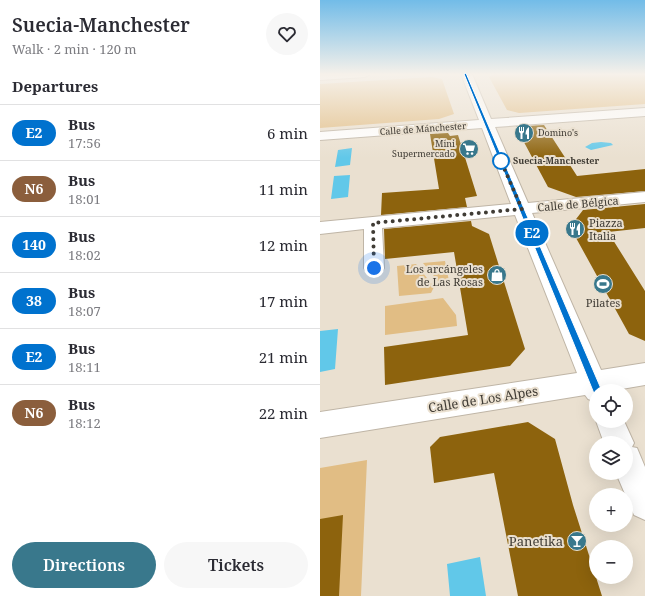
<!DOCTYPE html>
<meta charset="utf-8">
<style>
body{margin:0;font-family:"Noto Serif",serif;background:#f7f7f7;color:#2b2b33;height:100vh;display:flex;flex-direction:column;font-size:15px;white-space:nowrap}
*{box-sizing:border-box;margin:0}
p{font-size:13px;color:#7c7c81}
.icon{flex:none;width:22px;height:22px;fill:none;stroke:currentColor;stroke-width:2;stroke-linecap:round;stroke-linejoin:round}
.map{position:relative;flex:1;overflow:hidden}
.side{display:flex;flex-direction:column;background:#fff;width:320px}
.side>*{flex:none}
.badge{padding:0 8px;border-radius:13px;font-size:14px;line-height:26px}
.buttons{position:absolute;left:269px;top:384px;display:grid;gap:8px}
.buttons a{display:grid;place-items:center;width:44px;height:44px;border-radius:50%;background:#fff;box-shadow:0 4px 16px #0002;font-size:20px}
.you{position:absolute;width:20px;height:20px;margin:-10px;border:3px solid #fff;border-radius:50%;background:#1a73e8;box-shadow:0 0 0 6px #1a73e833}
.map>.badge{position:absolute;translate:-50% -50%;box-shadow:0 0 0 2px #fff}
h2{padding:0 12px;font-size:15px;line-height:36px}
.round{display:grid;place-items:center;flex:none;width:42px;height:42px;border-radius:21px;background:#f7f7f7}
.head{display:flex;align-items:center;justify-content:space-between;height:68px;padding:0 12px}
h1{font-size:19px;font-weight:600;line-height:30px}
.button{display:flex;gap:8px;margin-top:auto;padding:8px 12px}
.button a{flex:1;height:46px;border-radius:24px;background:#39788c;color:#fff;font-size:16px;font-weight:600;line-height:46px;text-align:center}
.button a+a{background:#f7f7f7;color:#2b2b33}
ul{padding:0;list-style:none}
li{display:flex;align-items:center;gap:12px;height:56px;padding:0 12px;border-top:1px solid #e1e1e2}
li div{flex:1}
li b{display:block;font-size:15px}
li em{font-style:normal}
li .badge{min-width:44px;font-weight:700;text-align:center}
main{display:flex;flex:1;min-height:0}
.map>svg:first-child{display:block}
.green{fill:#e1bd84}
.water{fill:#61c8e9}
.building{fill:#8d630d}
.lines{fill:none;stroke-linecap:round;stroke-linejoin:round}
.minor-casing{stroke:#bfb5a6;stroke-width:2}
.minor{fill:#fff;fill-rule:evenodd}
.line{fill:#0072ce;stroke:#fff}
.walk{stroke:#403c35;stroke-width:4;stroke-dasharray:0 7.2}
.stop-dot{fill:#fff;stroke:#0072ce;stroke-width:2}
.labels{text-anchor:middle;stroke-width:4;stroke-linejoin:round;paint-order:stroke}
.far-street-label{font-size:9px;fill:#403c35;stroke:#eae0d0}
.far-poi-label{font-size:9px;fill:#403c35;stroke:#eae0d0;text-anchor:start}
.far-stop-label{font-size:9px;font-weight:bold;fill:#403c35;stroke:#eae0d0;text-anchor:start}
.street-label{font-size:11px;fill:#403c35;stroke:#eae0d0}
.poi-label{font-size:11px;fill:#403c35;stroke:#eae0d0;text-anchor:start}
.near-street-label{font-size:13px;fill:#403c35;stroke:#eae0d0}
.near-poi-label{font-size:13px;fill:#403c35;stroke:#eae0d0;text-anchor:end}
</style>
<main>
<section class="side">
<div class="head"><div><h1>Suecia-Manchester</h1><p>Walk · 2 min · 120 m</p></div><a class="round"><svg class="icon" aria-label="heart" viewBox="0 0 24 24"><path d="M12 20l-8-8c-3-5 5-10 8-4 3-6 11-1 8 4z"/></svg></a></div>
<h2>Departures</h2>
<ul>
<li><span class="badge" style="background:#0072ce;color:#fff">E2</span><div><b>Bus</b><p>17:56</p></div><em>6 min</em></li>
<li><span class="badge" style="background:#8b5e3c;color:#fff">N6</span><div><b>Bus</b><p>18:01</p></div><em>11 min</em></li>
<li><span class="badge" style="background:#0072ce;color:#fff">140</span><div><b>Bus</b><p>18:02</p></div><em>12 min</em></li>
<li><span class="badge" style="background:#0072ce;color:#fff">38</span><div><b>Bus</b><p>18:07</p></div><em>17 min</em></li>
<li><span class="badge" style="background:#0072ce;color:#fff">E2</span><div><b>Bus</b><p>18:11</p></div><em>21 min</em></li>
<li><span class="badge" style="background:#8b5e3c;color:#fff">N6</span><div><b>Bus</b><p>18:12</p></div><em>22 min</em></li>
</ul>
<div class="button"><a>Directions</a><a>Tickets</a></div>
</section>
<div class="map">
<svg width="325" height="596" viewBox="0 0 325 596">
<rect width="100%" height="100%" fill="#eae0d0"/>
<path class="green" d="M 174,74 L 325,75 L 325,104 L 199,113 L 187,110 L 169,77 Z
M 112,77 L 122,79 L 134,114 L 119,119 L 0,128 L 0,84 Z
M 125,261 L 129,281 L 119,282 L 103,263 Z
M 96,264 L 114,287 L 111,293 L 79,296 L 77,266 Z
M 123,298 L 136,315 L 137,326 L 65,335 L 65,306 Z
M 47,460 L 41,596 L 0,596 L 0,468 Z"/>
<path class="water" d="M 281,142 L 291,143 L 293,145 L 271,150 L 265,147 L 272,143 Z
M 32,148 L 30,165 L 15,167 L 18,150 Z
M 30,175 L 28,197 L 11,199 L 14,176 Z
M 18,329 L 15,369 L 0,372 L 0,331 Z
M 160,557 L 166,596 L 130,596 L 127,564 Z"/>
<path class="building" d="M 224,125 L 257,176 L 325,169 L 325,191 L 256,197 L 228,187 L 198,131 L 207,126 Z
M 128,133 L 130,136 L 138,135 L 157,196 L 145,198 L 147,207 L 61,215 L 62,193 L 119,189 L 110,134 Z
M 325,204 L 325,228 L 288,232 L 325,291 L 325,341 L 309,334 L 250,227 L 263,210 Z
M 151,221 L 152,226 L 169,234 L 205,349 L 190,366 L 65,385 L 64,347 L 148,335 L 134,252 L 65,259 L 64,229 Z
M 208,422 L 235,439 L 253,505 L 282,596 L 198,596 L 174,473 L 114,483 L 110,447 L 120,437 Z
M 23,515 L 19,596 L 0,596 L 0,519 Z"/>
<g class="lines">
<g class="minor-casing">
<path id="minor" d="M 0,74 L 50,74 L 45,77 L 0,80 Z
M 141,74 L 152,74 L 171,119 L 325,108 L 325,116 L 175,127 L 208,203 L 325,192 L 325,202 L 212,213 L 281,370 L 325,363 L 325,385 L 290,391 L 276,391 L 276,402 L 268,399 L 265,395 L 0,438 L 0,412 L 257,373 L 195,215 L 62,228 L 64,268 L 61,273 L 54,275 L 47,273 L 44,268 L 44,229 L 0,234 L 0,222 L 191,204 L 162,128 L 0,140 L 0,132 L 159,120 Z
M 276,421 L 304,421 L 314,443 L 312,447 L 317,448 L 325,467 L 325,520 L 314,515 L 296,473 L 306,473 L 306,443 L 284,443 Z"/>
</g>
<use href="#minor" class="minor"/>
</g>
<linearGradient id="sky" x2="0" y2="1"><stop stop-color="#72bce8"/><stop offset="0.47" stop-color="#f6f1ea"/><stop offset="1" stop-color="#f6f1ea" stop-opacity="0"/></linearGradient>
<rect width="325" height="158" fill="url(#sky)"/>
<path class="line" d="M 146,73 L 282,391 L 281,394 L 274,394 L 273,391 L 144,74 Z"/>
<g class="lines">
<path class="walk" d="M 54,268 L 53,223 L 202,209 L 180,159 L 181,161"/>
</g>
<defs>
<g id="restaurant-disc" transform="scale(1)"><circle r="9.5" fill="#39788c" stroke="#eae0d0"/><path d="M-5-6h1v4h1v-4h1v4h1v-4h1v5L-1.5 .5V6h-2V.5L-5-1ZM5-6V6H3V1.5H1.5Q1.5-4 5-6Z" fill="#fff"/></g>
<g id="supermarket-disc" transform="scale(1)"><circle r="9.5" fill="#39788c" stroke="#eae0d0"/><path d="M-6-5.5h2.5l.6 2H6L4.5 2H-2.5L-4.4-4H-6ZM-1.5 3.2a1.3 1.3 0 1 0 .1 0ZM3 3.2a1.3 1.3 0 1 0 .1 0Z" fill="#fff"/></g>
<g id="shop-disc" transform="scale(1)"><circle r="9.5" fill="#39788c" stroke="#eae0d0"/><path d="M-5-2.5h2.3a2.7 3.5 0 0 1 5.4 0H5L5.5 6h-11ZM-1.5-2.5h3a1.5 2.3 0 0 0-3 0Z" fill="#fff"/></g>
<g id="stadium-disc" transform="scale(1)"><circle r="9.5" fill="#39788c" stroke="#eae0d0"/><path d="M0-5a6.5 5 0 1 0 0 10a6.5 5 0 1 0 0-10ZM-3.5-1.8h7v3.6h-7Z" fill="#fff"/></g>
<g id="bar-disc" transform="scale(1)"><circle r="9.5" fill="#39788c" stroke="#eae0d0"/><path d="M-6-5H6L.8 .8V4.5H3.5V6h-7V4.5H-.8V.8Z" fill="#fff"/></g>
</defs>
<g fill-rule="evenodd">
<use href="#restaurant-disc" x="204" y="133"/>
<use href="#supermarket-disc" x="149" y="149"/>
<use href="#restaurant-disc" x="255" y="229"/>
<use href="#shop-disc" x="177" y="275"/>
<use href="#stadium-disc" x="283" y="284"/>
<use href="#bar-disc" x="257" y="541"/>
</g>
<circle class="stop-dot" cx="181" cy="161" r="8"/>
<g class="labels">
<g class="far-street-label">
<text transform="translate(103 129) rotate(-4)" y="3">Calle de Mánchester</text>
</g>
<g class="far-poi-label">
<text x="218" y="136">Domino's</text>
<text x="135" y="147" text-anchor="end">Mini<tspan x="135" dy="10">Supermercado</tspan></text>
</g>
<g class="far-stop-label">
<text x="193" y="164">Suecia-Manchester</text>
</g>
<g class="street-label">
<text transform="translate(258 204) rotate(-5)" y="4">Calle de Bélgica</text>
</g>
<g class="poi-label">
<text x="269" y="227">Piazza<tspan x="269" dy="13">Italia</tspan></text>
<text x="163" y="273" text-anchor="end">Los arcángeles<tspan x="163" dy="13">de Las Rosas</tspan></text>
<text x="283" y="307" text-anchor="middle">Pilates</text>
</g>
<g class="near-street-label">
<text transform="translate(163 399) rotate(-9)" y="5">Calle de Los Alpes</text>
</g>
<g class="near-poi-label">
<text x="243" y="546">Panetika</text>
</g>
</g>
</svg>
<div class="buttons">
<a><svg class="icon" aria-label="locate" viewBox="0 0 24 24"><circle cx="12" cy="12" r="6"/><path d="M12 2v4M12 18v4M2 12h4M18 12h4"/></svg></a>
<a><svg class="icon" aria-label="layers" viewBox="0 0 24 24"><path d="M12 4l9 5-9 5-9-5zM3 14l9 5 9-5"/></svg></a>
<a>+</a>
<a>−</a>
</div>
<div class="you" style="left:54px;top:268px"></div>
<b class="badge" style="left:212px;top:233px;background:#0072ce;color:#fff">E2</b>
</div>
</main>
